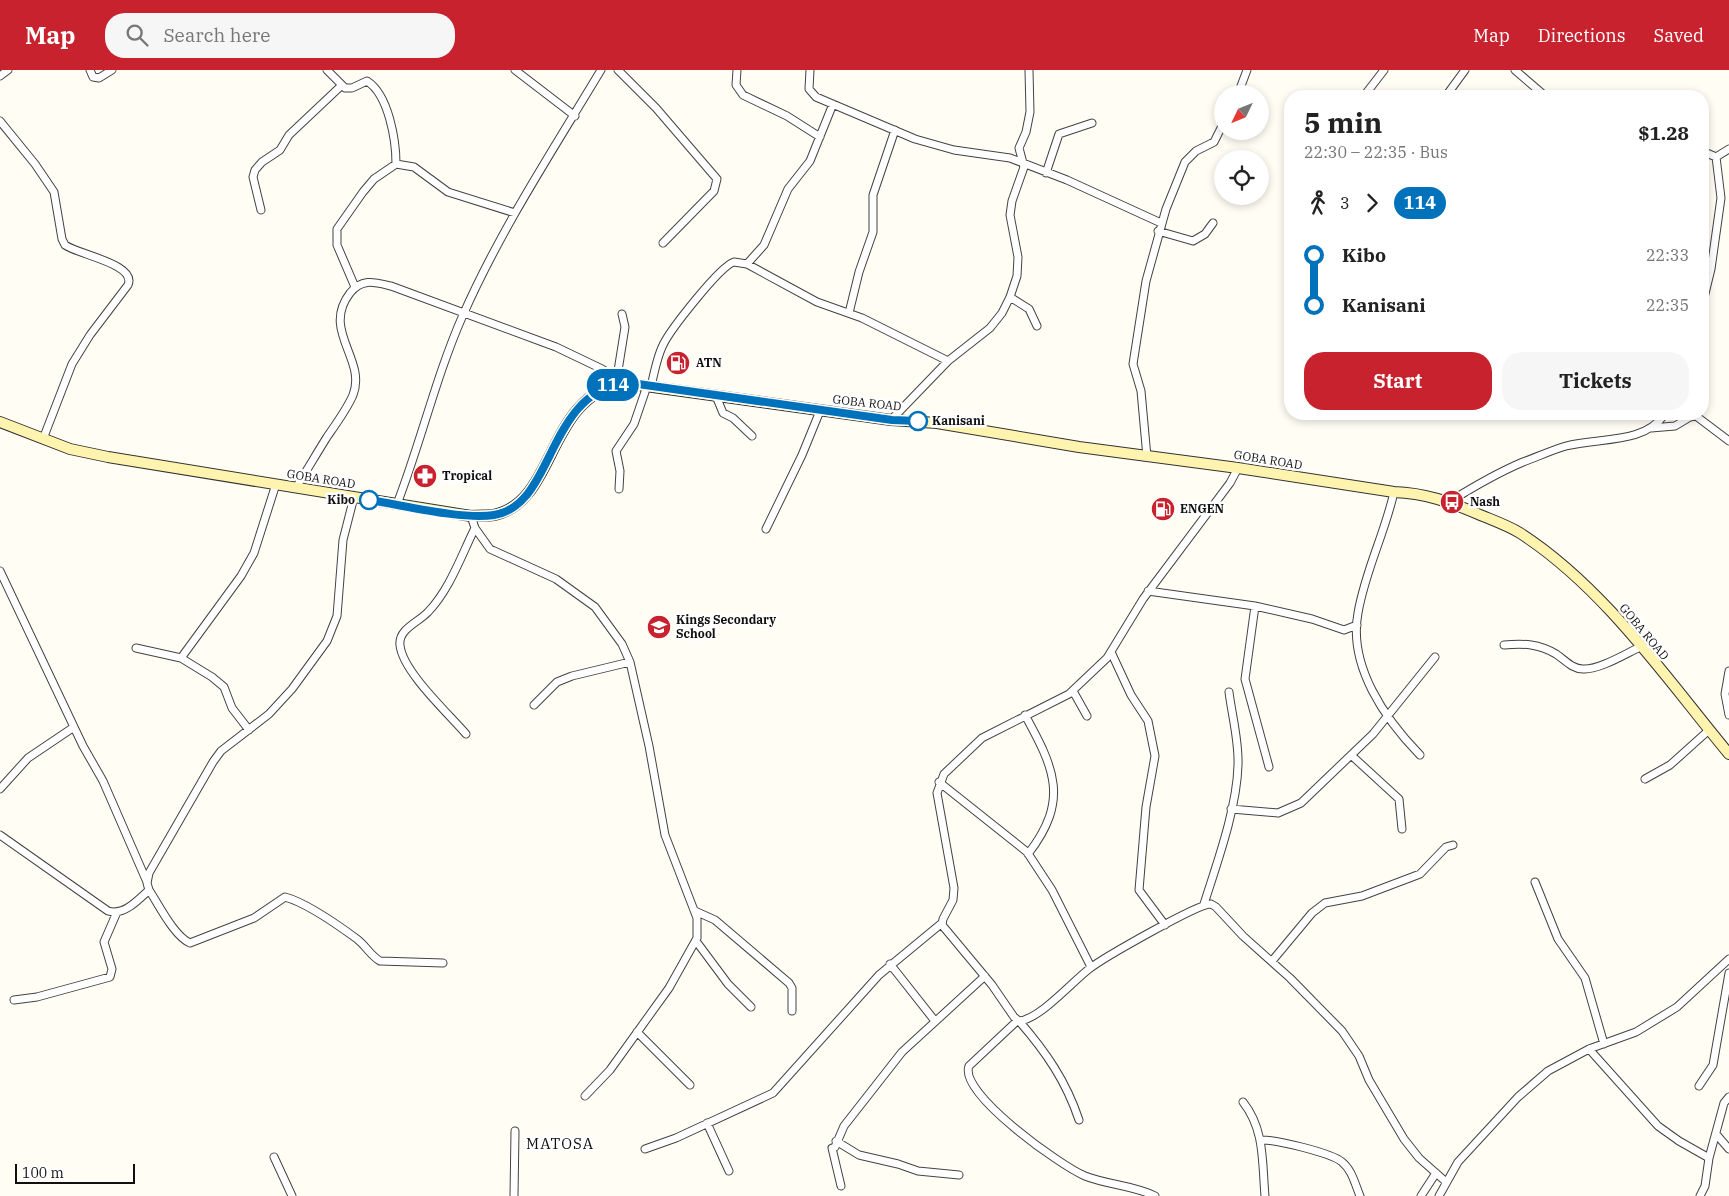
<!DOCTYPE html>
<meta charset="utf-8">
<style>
body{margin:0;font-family:"IBM Plex Serif",serif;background:#f6f6f6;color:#222;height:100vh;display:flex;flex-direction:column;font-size:19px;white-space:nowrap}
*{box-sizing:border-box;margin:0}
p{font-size:16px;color:#767676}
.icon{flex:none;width:28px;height:28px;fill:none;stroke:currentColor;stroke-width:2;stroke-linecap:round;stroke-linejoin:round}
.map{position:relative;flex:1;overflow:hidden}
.side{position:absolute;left:1284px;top:20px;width:425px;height:330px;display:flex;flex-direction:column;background:#fff;border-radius:20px;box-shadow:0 2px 8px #0003}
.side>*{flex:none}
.badge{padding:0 10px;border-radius:16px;font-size:18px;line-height:32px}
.needle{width:32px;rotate:227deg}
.controls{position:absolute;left:1214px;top:15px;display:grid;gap:10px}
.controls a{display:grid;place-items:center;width:55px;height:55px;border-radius:50%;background:#fff;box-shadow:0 2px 8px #0003;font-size:25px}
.scale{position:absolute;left:15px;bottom:12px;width:120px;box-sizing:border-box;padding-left:5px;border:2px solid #101010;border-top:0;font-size:14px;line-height:18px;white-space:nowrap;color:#101010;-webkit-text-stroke:4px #fff;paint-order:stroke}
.map>.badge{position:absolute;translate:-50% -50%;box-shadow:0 0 0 2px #fff}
.legs{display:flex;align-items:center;gap:8px;height:55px;padding:0 20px;font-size:16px}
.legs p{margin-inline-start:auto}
.overview{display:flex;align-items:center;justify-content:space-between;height:85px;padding:0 20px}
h1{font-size:28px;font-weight:700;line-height:38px}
.button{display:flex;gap:10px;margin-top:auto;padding:10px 20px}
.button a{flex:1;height:58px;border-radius:20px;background:#c7222e;color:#fff;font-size:20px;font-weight:700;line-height:58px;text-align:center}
.button a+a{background:#f6f6f6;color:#222}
ul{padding:0 20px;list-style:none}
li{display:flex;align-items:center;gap:18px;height:50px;font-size:19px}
li i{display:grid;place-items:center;width:8px;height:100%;margin:0 6px;background:currentColor}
li i::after{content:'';width:12px;height:12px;margin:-6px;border:4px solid;border-radius:50%;background:#fff}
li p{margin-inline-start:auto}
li:first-child i{background:linear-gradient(#0000 50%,currentColor 0)}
li:last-child i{background:linear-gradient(currentColor 50%,#0000 0)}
header{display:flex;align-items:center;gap:30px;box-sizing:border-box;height:70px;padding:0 25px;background:#c7222e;color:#fff}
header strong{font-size:24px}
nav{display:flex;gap:28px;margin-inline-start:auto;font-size:18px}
.search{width:350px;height:45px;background:#f6f6f6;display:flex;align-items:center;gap:12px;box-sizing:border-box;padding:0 18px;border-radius:20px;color:#767676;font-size:19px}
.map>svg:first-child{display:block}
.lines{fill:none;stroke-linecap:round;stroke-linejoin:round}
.street-casing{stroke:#434343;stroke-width:9}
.secondary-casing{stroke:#323232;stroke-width:12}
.street{stroke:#fff;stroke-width:7}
.secondary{stroke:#fff4af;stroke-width:10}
.line-1-casing{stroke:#fff;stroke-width:11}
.line-1{stroke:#0072bc;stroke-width:8}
.stop-1-dot{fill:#fff;stroke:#0072bc;stroke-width:2.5}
.labels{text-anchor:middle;stroke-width:5;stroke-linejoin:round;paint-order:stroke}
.poi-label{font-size:12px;font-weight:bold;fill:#101010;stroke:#fff;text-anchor:start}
.street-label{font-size:12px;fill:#101010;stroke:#fff}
.stop-label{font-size:12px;font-weight:bold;fill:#101010;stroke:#fff;text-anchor:start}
.quarter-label{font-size:15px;letter-spacing:1px;fill:#101010;stroke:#fff}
</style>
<header>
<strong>Map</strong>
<div class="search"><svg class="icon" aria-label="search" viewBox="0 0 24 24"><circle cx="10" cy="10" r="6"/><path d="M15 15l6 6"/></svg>Search here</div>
<nav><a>Map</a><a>Directions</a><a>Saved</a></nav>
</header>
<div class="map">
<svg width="1729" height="1126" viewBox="0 0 1729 1126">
<rect width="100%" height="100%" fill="#fffdf4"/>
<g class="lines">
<g class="street-casing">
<path id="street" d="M 90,0 L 93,7 L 99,8 L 112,0
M 327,0 L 345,18 L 352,18 L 367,11 C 389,25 396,71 396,94
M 515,0 L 575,46
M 618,0 L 656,38 L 717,109 L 714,121 L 663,173
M 737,0 L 736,15 L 743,25 L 787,46 L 820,67
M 810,0 L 809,19 L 816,27 L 915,69 L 954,80 L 1010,88 L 1067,110 L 1161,153
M 1515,0 L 1545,26
M 0,6 L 8,0
M 1238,24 L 1247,0
M 1364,26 L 1384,0
M 1446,26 L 1465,0
M 0,51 L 35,94 L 54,122 L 62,169 L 65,175 C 79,185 137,194 128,215 L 90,265 L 72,294 L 43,369
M 1702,81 L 1716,87 L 1721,128 L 1711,199 L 1702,236
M 1716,87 L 1729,79
M 1046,103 L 1059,64 L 1092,53
M 261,140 L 253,107 L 255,100 L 262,92 L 280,80 L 289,65 L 342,15
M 1158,161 L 1193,171 L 1205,164 L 1213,153
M 747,194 L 764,175 L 788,119 L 810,91 L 833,34
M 1702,198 L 1711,199
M 355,217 L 337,175 L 337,159 L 363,122 L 374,109 L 396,94 L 414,97 L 448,122 L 515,143
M 1010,227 L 1029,239 L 1037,256
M 849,243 L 859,202 L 873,162 L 873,125 L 895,60
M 617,307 L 625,257 L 622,244
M 651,317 C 654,303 657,287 663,275 C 670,260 720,196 734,192 L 747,194 L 817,232 L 862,248 L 948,291
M 716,326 L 723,343 L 733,348 L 752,366
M 891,350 L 948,291 L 990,258 L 1002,243 L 1010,227 L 1017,206 L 1018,187 L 1010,145 L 1012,131 L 1024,97 L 1019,78 L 1026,62 L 1030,42 L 1029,0
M 1651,358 L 1675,356 L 1690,347 L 1696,346 L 1729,371
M 1147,387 L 1141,321 L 1133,294 L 1146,211 L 1166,139 L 1185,92 L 1196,81 L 1214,72 L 1222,56
M 1238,398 L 1230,413 L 1143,529 L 1107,588 L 1069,624 L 982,668 L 944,704 L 937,723 L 954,818 L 953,830 L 943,849 L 942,855 L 992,915 L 1014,947 L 1019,951 C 1040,949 1072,912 1089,899 C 1103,888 1199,833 1211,834 L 1216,837 L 1243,866 L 1290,908 L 1342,961 L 1359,986 L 1369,1010 L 1404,1069 L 1419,1088 L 1445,1111
M 297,416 C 307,400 317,383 327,367 C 336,354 347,339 353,325 C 367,289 321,261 350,223 C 362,208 374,212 391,216 L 556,277 L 602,299 L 624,313
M 619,419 L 620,401 L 616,381 L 634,354 L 647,316
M 1394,422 C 1385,463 1365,501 1358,543 C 1348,596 1385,649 1420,685
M 354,427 L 343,470 L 337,546 L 327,571 L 292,619 L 269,644 L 221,681 L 213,692 L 149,803 L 147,813 L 149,820 C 159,835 174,866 190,873 L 254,848 L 285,827 C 307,833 338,855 357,869 C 366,876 371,886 380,891 L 443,893
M 1449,432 C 1473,417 1497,403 1523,392 C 1537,387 1552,380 1566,376 C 1599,367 1643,375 1665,344
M 397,434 C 421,372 436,306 463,245 C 501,159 553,80 601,0
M 471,446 L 475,458 L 490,479 L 556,509 L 595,537 L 622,574 L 630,592 L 649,676 L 665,765 L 697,848 L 697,868 L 669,918 L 610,1000 L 585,1026
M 766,459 L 802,385 L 820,341
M 0,501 L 83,676 L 103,711 L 147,812
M 1148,521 L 1255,536 L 1312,549 L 1344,560 L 1357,555
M 1255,536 L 1245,609 L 1269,697
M 1504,575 C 1524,573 1539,574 1556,584 C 1565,590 1572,599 1583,599 C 1599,600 1625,584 1640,577
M 136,578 L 181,588 L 212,607 L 224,617 L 232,638 L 249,660
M 1111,582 L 1131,625 L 1148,651 L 1155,686 L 1146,737 L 1139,820 L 1165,855
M 181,588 L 241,506 L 254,483 L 276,414
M 1729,601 L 1725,624 L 1729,645
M 1073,621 L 1087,646
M 534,635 L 557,612 L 572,606 L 630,592
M 1025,645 C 1054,698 1070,730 1028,784
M 466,664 C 449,644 402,601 400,575 C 398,559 419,552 428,542 C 450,519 461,486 475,458
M 1351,685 L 1399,729 L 1402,759
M 1645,709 L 1670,695 L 1709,660
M 939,712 L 1027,782 L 1052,820 L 1091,897
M 0,719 L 28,688 L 74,657
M 1231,739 L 1278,743 L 1301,733 L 1373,664 L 1435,587
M 0,765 L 108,841 C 124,846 138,830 149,820
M 1535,812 L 1558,869 L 1585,908 L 1604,974
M 1204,834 C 1217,793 1237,738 1238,695 C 1239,671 1232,646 1229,622
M 695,841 L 715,850 L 789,913 L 792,918 L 792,941
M 696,871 L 728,914 L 751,937
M 1272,891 L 1312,843 L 1325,833 L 1362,826 L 1420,804 L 1446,777 L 1453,775
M 890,894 L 935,951
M 14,930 L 37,927 L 110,907 L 112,899 L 104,872 L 117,842
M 1017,951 L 969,996 C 958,1023 1061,1096 1085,1106 C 1108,1115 1132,1115 1155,1126
M 1019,951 C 1046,982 1066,1011 1079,1050
M 637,962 L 690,1015
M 1589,979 L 1658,1056 L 1679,1071 L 1709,1088
M 1699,1016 L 1713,995 L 1729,903
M 1243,1032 C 1265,1060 1262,1092 1265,1126
M 707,1053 L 729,1101
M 1716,1064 L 1729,1079
M 1260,1070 C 1274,1069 1332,1083 1342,1092 C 1352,1100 1355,1114 1360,1126
M 836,1071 L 859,1085 L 898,1094 L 918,1101 L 959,1105
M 645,1079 L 676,1068 L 773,1023 L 879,905 L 942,853
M 274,1087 L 292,1126
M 841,1116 L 832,1078 L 835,1077 L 844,1056 L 902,982 L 985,906
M 514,1126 L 515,1061
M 1421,1126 L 1436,1103
M 1439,1126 L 1458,1092 L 1518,1027 L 1548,1001 L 1589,979 L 1636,962 L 1677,937 L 1729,889
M 1700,1126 L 1705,1116 L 1709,1088 L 1724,1033 L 1729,1027"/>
</g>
<g class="secondary-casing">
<path id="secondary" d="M 0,352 L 70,379 L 108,387 L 471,446 C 479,445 487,446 494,445 C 557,432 546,326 624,313 L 891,350 L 937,353 L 1079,377 L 1238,398 L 1394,422 C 1425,423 1450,432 1478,444 C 1492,450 1507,455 1520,463 C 1604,517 1666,608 1729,684"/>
</g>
<use href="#street" class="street"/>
<use href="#secondary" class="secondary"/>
</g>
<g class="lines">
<g class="line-1-casing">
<path id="line-1" d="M 369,430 C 403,435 462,450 494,445 C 555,435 545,327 624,312 L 892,350 L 918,351"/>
</g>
<use href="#line-1" class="line-1"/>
</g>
<defs>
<g id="fuel-disc" transform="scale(1.25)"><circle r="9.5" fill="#c7222e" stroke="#fff"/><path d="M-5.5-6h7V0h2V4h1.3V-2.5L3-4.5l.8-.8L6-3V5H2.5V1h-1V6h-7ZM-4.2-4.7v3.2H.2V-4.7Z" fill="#fff"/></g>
<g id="pharmacy-disc" transform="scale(1.25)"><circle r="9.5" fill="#c7222e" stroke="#fff"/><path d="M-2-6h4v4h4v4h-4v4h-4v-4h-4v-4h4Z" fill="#fff"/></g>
<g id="bus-disc" transform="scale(1.25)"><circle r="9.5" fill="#c7222e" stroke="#fff"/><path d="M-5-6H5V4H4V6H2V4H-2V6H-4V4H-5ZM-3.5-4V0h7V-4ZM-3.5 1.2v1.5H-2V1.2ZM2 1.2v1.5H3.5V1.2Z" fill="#fff"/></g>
<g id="school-disc" transform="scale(1.25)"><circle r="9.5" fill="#c7222e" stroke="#fff"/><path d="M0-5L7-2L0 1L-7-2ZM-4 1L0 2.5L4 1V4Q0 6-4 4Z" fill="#fff"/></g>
</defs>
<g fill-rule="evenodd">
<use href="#fuel-disc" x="678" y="293"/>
<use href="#pharmacy-disc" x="425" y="406"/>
<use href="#bus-disc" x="1452" y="432"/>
<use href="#fuel-disc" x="1163" y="439"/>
<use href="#school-disc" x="659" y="557"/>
</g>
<g class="stop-1-dot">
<circle cx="918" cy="351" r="9"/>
<circle cx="369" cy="430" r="9"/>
</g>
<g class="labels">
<g class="poi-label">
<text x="696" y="297">ATN</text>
<text x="442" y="410">Tropical</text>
<text x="1470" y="436">Nash</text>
<text x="1180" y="443">ENGEN</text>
<text x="676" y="554">Kings Secondary<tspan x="676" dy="14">School</tspan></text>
</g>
<g class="street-label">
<text transform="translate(867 333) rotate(6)" y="4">GOBA ROAD</text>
<text transform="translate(1268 390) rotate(9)" y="4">GOBA ROAD</text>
<text transform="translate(321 409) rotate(9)" y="4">GOBA ROAD</text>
<text transform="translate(1644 562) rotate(50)" y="4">GOBA ROAD</text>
</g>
<g class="stop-label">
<text x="932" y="355">Kanisani</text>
<text x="355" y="434" text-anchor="end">Kibo</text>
</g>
<g class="quarter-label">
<text x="560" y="1079">MATOSA</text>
</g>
</g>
</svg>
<div class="controls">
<a><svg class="needle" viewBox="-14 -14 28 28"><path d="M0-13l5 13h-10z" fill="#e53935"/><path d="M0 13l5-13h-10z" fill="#767676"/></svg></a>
<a><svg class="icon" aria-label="locate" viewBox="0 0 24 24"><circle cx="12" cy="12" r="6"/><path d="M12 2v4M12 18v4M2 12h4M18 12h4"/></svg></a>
</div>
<div class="scale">100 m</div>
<b class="badge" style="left:613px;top:315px;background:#0072bc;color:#fff">114</b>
<section class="side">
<div class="overview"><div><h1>5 min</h1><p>22:30 – 22:35 · Bus</p></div><b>$1.28</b></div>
<div class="legs"><svg class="icon" aria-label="walk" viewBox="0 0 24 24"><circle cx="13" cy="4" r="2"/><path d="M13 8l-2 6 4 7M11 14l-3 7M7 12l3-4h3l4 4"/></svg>3<svg class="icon" aria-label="forward" viewBox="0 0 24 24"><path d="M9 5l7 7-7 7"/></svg><b class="badge" style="background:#0072bc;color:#fff">114</b></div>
<ul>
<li><i style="color:#0072bc"></i><b>Kibo</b><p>22:33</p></li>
<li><i style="color:#0072bc"></i><b>Kanisani</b><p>22:35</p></li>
</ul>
<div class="button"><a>Start</a><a>Tickets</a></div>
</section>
</div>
